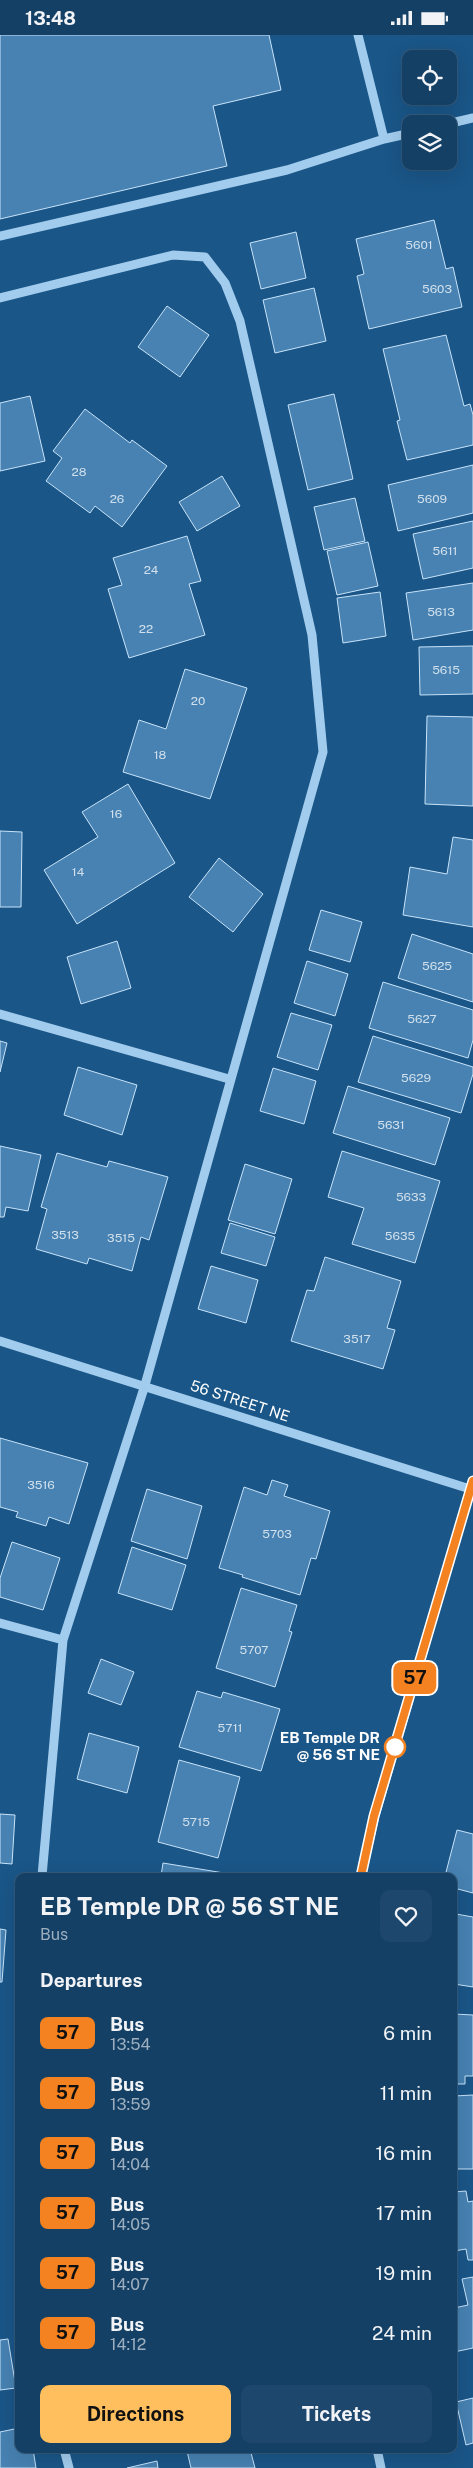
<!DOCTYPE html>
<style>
body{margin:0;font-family:"Public Sans",sans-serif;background:#1d476c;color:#f1f3f6;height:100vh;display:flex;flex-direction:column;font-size:19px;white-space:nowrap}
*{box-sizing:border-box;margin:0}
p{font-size:16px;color:#9dafbf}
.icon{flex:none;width:28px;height:28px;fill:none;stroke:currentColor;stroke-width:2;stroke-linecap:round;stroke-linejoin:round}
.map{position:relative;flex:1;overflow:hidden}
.panel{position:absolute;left:15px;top:1838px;width:442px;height:580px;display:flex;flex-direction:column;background:#144066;border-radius:10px;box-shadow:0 5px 20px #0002,0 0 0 1px #33597a}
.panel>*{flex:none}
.badge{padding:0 10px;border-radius:8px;font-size:18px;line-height:32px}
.fabs{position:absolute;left:402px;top:15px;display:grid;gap:10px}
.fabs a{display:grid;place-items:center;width:55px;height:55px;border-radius:10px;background:#144066;box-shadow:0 5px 20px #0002,0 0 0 1px #33597a;font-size:25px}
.map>.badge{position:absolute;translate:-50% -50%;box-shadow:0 0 0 2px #fff}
h2{padding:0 25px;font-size:19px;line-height:45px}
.round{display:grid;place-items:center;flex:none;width:52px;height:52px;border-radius:10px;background:#1d476c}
.overview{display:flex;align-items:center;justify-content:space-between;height:85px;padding:0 25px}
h1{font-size:24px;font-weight:700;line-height:38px}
.button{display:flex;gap:10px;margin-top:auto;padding:10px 25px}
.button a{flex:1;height:58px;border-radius:10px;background:#ffbf5e;color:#111;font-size:20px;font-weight:700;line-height:58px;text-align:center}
.button a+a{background:#1d476c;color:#f1f3f6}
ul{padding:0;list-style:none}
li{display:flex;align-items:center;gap:15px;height:60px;padding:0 25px}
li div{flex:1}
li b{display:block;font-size:19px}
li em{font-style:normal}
li .badge{min-width:55px;font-weight:700;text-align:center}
.status{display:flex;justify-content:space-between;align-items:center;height:35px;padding:0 25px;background:#144066;direction:ltr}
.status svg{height:14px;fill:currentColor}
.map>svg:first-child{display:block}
.building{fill:#4782b2;stroke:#c8e3f9}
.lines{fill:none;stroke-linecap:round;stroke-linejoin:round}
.minor{stroke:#a2cced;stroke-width:9}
.line-casing{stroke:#fff;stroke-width:11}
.line{stroke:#f58220;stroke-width:8}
.stop-dot{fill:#fff;stroke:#f58220;stroke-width:2.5}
.labels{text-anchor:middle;stroke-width:4.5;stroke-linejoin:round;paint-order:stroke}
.number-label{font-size:12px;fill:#d1e0ec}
.street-label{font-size:15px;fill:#fff;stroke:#1a5688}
.stop-label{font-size:15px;font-weight:bold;fill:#fff;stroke:#1a5688;text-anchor:end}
</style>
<div class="status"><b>13:48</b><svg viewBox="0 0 49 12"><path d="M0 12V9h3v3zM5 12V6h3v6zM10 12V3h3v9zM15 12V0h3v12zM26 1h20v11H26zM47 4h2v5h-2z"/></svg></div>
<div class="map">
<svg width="473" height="2433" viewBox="0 0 473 2433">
<rect width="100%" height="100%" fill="#1a5688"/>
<path class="building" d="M 0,0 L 269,0 L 281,55 L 213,71 L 227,131 L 0,184 Z
M 434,185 L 446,234 L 453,232 L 462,272 L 369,294 L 357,241 L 364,239 L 356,204 Z
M 296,197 L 306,243 L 261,254 L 250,208 Z
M 314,253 L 326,306 L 275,318 L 263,265 Z
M 167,271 L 209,300 L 180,342 L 138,312 Z
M 446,300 L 464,371 L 470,369 L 473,380 L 473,410 L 407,425 L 397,386 L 400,385 L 383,314 Z
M 334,359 L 353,444 L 308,455 L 288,370 Z
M 30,361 L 45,426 L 0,436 L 0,368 Z
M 85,374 L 130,408 L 132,405 L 167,431 L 122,492 L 95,471 L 90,478 L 46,446 L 62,423 L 53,416 Z
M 473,430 L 473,478 L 398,496 L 388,450 Z
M 222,441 L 240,471 L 197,496 L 179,467 Z
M 355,463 L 365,506 L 324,515 L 314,472 Z
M 473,486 L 473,533 L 423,544 L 413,499 Z
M 187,501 L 201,546 L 189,549 L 205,600 L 129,623 L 108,554 L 122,550 L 113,523 Z
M 368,507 L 378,551 L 337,560 L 327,516 Z
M 473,548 L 473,595 L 413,605 L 406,558 Z
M 380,557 L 386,601 L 343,608 L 337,563 Z
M 473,611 L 473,659 L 420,660 L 419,612 Z
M 185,634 L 247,653 L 210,764 L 123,737 L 139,685 L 166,694 Z
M 427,681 L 473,682 L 473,771 L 425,769 Z
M 128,749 L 175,828 L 77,889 L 44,835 L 98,802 L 82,777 Z
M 0,796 L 22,797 L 21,872 L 0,872 Z
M 453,802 L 473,805 L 473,892 L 403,880 L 410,832 L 447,839 Z
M 219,823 L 263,859 L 233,897 L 189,862 Z
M 321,875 L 362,887 L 350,927 L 309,915 Z
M 412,899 L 473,919 L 473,967 L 398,943 Z
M 117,906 L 131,953 L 81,969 L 67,922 Z
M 307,926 L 348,939 L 335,981 L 294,968 Z
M 383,947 L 473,975 L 473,1005 L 468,1023 L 369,993 Z
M 291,978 L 332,990 L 318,1035 L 277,1022 Z
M 373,1001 L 473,1032 L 473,1039 L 461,1078 L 358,1047 Z
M 0,1006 L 7,1008 L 0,1037 Z
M 78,1032 L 137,1050 L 122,1100 L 64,1080 Z
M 273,1033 L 316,1046 L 304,1089 L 260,1076 Z
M 348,1051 L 450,1083 L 435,1130 L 333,1098 Z
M 0,1111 L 41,1120 L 28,1176 L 6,1172 L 4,1182 L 0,1182 Z
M 342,1116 L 440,1146 L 415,1228 L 352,1209 L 364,1173 L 328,1162 Z
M 57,1118 L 107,1132 L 109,1126 L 168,1142 L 149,1205 L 141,1202 L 132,1236 L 89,1223 L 87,1229 L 36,1214 L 47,1174 L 41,1172 Z
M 245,1129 L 292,1144 L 275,1199 L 228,1185 Z
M 230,1188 L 275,1202 L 266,1231 L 221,1218 Z
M 325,1222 L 401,1246 L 387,1293 L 395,1295 L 383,1334 L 291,1306 L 307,1255 L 314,1256 Z
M 211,1231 L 258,1245 L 246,1288 L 198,1274 Z
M 0,1403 L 88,1428 L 69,1489 L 49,1482 L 46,1491 L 16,1482 L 18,1477 L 0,1472 Z
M 272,1445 L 288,1450 L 284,1461 L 330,1476 L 316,1524 L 311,1523 L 300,1560 L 242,1542 L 243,1540 L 219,1533 L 244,1452 L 267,1460 Z
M 147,1454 L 202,1471 L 187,1524 L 131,1506 Z
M 12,1507 L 60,1523 L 43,1575 L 0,1562 L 0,1543 Z
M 132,1512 L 186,1530 L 172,1575 L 118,1558 Z
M 241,1553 L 297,1570 L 289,1596 L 292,1597 L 275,1652 L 216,1633 Z
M 101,1624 L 134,1637 L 121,1670 L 88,1658 Z
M 197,1656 L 221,1663 L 223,1657 L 280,1674 L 261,1736 L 179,1712 Z
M 89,1698 L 139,1712 L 127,1758 L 77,1744 Z
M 179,1725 L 240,1742 L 218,1823 L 158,1807 Z
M 0,1779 L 15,1780 L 12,1829 L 0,1828 Z
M 457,1795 L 473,1799 L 473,1858 L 454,1853 L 454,1841 L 445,1841 Z
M 163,1828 L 224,1838 L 224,1841 L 161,1841 Z
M 456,1879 L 473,1882 L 473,1952 L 454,1949 Z
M 0,1894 L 6,1895 L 2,1947 L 0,1947 Z
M 454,1979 L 473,1980 L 473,2041 L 465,2041 L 465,2049 L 454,2049 Z
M 473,2060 L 473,2134 L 454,2134 L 454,2061 Z
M 466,2156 L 468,2167 L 473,2166 L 473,2225 L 468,2225 L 466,2214 L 454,2216 L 454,2157 Z
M 473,2242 L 473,2313 L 454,2317 L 454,2273 L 468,2270 L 462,2244 Z
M 8,2304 L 16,2353 L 0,2355 L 0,2305 Z
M 473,2363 L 473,2408 L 466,2410 L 456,2367 Z
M 19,2393 L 19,2414 L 33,2414 L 36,2433 L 0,2433 L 0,2397 Z
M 195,2414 L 250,2414 L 255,2433 L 191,2433 L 187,2416 Z
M 157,2426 L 158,2433 L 127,2433 Z"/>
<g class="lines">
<path class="minor" d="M 358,0 L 384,104 L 411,98
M 447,89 L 473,83
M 0,201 L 287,135 L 384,104
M 0,263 L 173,220 L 205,222 L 225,248 L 240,286 L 312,600 L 323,717 L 145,1350 L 63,1605 L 42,1841
M 0,979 L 229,1044
M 0,1306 L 470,1454
M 0,1588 L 63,1605
M 361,1841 L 375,1781 L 473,1446
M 19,2143 L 19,2212
M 64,2414 L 69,2433
M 377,2414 L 381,2433"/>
</g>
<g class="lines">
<g class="line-casing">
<path id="line" d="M 361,1841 L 374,1781 L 473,1446"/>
</g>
<use href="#line" class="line"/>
</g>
<circle class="stop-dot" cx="395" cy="1712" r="10"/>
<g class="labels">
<g class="number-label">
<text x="419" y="214">5601</text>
<text x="437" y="258">5603</text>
<text x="79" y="441">28</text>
<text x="117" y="468">26</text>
<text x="432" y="468">5609</text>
<text x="445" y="520">5611</text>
<text x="151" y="539">24</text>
<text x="441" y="581">5613</text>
<text x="146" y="598">22</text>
<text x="446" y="639">5615</text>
<text x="198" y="670">20</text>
<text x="160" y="724">18</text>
<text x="116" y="783">16</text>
<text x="78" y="841">14</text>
<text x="437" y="935">5625</text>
<text x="422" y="988">5627</text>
<text x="416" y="1047">5629</text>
<text x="391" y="1094">5631</text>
<text x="411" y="1166">5633</text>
<text x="65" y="1204">3513</text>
<text x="400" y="1205">5635</text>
<text x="121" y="1207">3515</text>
<text x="357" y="1308">3517</text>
<text x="41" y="1454">3516</text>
<text x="277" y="1503">5703</text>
<text x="254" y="1619">5707</text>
<text x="230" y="1697">5711</text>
<text x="196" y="1791">5715</text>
</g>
<g class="street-label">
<text transform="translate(240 1366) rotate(18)" y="5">56 STREET NE</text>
</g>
<g class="stop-label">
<text x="380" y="1708">EB Temple DR<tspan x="380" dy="17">@ 56 ST NE</tspan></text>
</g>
</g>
</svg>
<div class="fabs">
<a><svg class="icon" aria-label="locate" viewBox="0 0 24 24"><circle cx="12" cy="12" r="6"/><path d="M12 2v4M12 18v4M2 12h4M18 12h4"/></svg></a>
<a><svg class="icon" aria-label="layers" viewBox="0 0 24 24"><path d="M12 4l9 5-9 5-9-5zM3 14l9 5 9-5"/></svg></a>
</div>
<b class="badge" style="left:415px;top:1643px;background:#f58220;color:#111">57</b>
<section class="panel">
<div class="overview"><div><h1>EB Temple DR @ 56 ST NE</h1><p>Bus</p></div><a class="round"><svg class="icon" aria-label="heart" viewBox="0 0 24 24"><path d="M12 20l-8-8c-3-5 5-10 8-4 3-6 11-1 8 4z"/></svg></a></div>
<h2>Departures</h2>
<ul>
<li><span class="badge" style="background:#f58220;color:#111">57</span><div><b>Bus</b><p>13:54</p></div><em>6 min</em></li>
<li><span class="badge" style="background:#f58220;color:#111">57</span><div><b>Bus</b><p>13:59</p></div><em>11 min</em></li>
<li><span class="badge" style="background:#f58220;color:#111">57</span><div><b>Bus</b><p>14:04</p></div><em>16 min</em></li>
<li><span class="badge" style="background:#f58220;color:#111">57</span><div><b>Bus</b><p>14:05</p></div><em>17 min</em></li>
<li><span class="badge" style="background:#f58220;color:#111">57</span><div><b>Bus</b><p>14:07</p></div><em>19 min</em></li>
<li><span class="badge" style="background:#f58220;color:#111">57</span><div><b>Bus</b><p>14:12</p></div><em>24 min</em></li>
</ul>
<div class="button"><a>Directions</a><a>Tickets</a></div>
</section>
</div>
